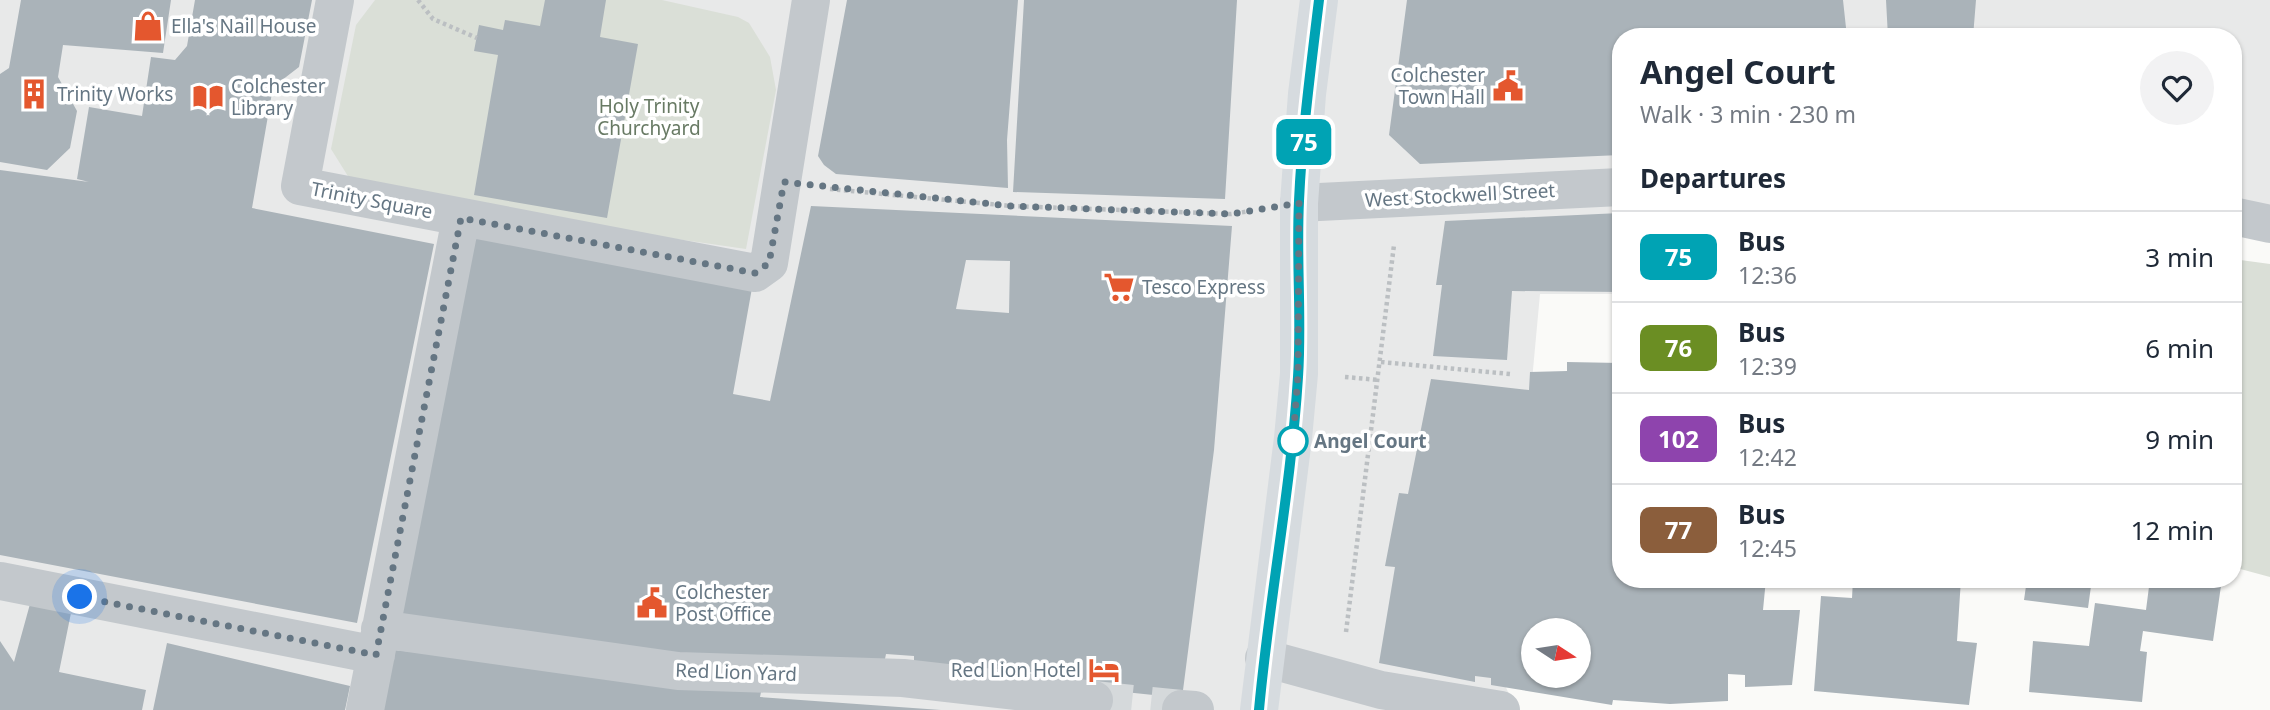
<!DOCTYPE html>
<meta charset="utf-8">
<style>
body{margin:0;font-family:"Noto Sans",sans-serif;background:#f2f2f3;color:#1f2937;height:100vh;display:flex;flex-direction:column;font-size:26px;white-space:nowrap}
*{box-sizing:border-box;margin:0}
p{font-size:23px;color:#747a83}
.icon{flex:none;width:38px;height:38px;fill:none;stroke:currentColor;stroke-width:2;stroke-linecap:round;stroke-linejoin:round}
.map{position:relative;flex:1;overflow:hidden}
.side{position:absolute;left:1612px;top:28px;width:630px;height:560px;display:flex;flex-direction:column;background:#fff;border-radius:28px;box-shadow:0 2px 5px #0004}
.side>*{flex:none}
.badge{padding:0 14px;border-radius:10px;font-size:24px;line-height:46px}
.needle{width:46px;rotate:102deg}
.controls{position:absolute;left:1521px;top:618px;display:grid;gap:14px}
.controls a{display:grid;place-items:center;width:70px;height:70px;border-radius:50%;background:#fff;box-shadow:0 2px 5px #0004;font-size:35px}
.you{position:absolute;width:35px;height:35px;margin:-18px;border:5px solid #fff;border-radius:50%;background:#1a73e8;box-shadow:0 0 0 10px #1a73e833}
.map>.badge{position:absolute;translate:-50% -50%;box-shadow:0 0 0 4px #fff}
h2{padding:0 28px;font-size:26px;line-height:63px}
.round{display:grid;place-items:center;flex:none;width:74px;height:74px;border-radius:37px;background:#f2f2f3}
.head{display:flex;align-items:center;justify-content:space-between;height:119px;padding:0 28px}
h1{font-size:33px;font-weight:700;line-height:52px}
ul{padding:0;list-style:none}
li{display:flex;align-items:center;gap:21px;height:91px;padding:0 28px;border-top:2px solid #e0e1e3}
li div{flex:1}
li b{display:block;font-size:26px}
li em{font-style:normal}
li .badge{min-width:77px;font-weight:700;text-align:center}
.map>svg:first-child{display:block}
.built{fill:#e8e9e9}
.green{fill:#dadfd7}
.building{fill:#aab3b9;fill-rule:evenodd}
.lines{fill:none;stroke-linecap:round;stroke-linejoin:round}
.street-tunnel{stroke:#d5d9db;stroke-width:38;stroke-dasharray:38 19;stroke-linecap:butt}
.path{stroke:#bbbfc2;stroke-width:4.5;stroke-dasharray:3.5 3.5;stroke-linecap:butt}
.street{stroke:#c3c8cc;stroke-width:38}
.secondary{stroke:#d6dbdf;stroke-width:38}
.line-casing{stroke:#fff;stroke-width:16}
.line{stroke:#00a3b4;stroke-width:10}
.walk{stroke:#657683;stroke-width:7;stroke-dasharray:0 12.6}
.stop-dot{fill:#fff;stroke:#00a3b4;stroke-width:3.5}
.labels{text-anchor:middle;stroke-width:7;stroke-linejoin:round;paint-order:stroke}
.poi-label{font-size:19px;fill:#657683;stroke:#fff;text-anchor:start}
.park-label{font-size:19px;fill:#687a64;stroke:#fff}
.street-label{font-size:19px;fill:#657683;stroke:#fff}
.stop-label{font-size:19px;font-weight:bold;fill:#657683;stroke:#fff;text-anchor:start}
</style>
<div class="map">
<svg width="2270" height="710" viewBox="0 0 2270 710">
<rect width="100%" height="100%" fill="#fafaf8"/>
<path class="built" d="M 0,0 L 2270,0 L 2270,224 L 2233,219 L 2233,37 L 1620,37 L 1620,294 L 1540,294 L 1504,683 L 1516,710 L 0,710 Z"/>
<path class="green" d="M 375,0 L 662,0 L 738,17 L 749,23 L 770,57 L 776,90 L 746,249 L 481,211 L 351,181 L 331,149 L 356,25 Z
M 2233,259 L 2270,264 L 2270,577 L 2233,567 Z"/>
<path class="building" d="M 21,0 L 171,0 L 163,53 L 63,45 L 58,77 L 77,111 L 70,148 L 47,170 L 0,162 L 0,74 L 9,68 Z
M 195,0 L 312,0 L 299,67 L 273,87 L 252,208 L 434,244 L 357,623 L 0,555 L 0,170 L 89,182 L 77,179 L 89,107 L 142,116 L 151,57 L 175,60 L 187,46 Z
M 545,0 L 606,0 L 600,37 L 638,44 L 607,218 L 474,195 L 498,55 L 474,51 L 479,25 L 503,30 L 505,20 L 540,26 Z
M 847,0 L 1018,0 L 1007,140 L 1008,188 L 836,174 L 824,165 L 818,156 Z
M 1024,0 L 1237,0 L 1225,199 L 1013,192 Z
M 1407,0 L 1843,0 L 1847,37 L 1620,37 L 1620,155 L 1420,164 L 1389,135 Z
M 1886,0 L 1976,0 L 1973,37 L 1888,37 Z
M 811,206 L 1232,226 L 1214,450 L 1182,698 L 1096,689 L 1051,679 L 1053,674 L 914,663 L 914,656 L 886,654 L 883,669 L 688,654 L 398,617 L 469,234 L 752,288 L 733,394 L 770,401 ZM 966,260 L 1010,261 L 1009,313 L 956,309 Z
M 1620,213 L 1620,292 L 1512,291 L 1507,360 L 1433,356 L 1442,285 L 1436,285 L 1445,221 Z
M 1567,362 L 1620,363 L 1620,579 L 1766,579 L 1763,610 L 1800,610 L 1792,685 L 1745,687 L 1745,675 L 1728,674 L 1728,701 L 1670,704 L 1613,700 L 1612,705 L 1491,685 L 1491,678 L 1475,676 L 1475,682 L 1379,663 L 1395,567 L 1385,566 L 1399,493 L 1408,494 L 1431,379 L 1529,390 L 1530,372 L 1567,371 ZM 1533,630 L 1578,630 L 1578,676 L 1533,676 Z
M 1853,579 L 1961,579 L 1957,641 L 1977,643 L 1969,705 L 1814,691 L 1821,596 L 1852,598 Z
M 2027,579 L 2092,579 L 2088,608 L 2024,600 Z
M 2150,579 L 2222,579 L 2213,641 L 2143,631 L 2140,651 L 2147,652 L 2142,702 L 2029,692 L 2033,641 L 2089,646 L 2095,603 L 2146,610 Z
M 30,604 L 71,613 L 59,672 L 146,690 L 142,710 L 0,710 L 0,641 L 14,662 Z
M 167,643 L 350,686 L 345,710 L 153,710 Z
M 394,650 L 762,687 L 760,697 L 941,710 L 383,710 Z"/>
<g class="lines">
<path class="street-tunnel" d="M 1094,700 L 1181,709"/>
<path class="path" d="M 418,0 L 433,19 L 477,38
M 830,189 L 1011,206 L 1231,214 L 1251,211
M 1381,362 L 1510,374
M 1345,377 L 1379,380
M 1346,632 L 1394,245"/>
<path class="street" d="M 335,0 L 300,186 L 755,273 L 769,263 L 811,0
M 1299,203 L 1620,187
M 2233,216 L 2270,224
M 0,581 L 376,655
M 380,629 L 678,671 L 903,678 L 1094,700
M 1264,658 L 1381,690 L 1501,710
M 1181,709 L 1195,710
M 365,710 L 461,218"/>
<path class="secondary" d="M 1259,710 L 1293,438 L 1299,374 L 1299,203 L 1307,94 L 1319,0"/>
</g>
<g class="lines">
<g class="line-casing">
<path id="line" d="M 1259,710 C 1269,599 1291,489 1298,377 C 1302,319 1296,260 1299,201 C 1302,134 1311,67 1319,0"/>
</g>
<use href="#line" class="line"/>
<path class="walk" d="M 80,597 L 376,655 L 461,218 L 755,273 L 769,263 L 784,182 L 1011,206 L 1231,214 L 1299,203 L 1298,374 L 1293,441"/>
</g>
<defs>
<g id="shop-bare" transform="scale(2.415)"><path d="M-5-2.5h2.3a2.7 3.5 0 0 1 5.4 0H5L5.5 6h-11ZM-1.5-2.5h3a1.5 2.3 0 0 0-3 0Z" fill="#e4572e" stroke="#fff" stroke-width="2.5" paint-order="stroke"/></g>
<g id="civic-bare" transform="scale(2.415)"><path d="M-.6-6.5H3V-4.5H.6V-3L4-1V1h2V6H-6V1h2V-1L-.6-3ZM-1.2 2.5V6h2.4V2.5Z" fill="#e4572e" stroke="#fff" stroke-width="2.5" paint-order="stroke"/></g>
<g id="building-bare" transform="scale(2.415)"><path d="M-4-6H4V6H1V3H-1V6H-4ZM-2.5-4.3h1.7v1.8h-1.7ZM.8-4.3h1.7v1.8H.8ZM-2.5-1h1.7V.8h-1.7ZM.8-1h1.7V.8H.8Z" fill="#e4572e" stroke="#fff" stroke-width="2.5" paint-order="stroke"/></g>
<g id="library-bare" transform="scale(2.415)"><path d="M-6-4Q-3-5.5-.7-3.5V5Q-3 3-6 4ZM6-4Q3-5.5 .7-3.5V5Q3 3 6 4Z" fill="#e4572e" stroke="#fff" stroke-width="2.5" paint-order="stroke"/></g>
<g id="supermarket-bare" transform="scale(2.415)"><path d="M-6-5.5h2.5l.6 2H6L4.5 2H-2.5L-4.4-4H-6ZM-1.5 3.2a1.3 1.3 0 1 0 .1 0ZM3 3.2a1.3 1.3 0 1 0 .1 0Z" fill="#e4572e" stroke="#fff" stroke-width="2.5" paint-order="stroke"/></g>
<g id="hotel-bare" transform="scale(2.415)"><path d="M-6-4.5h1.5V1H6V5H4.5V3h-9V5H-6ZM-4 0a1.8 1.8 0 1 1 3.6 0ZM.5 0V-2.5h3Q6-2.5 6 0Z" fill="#e4572e" stroke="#fff" stroke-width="2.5" paint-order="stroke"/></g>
</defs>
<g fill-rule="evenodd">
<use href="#shop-bare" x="148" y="26"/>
<use href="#civic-bare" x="1508" y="86"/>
<use href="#building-bare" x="34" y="94"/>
<use href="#library-bare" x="208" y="97"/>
<use href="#supermarket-bare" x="1119" y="287"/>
<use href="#civic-bare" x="652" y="603"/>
<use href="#hotel-bare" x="1104" y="670"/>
</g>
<circle class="stop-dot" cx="1293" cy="441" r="14"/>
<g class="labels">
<g class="poi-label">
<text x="171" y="33">Ella's Nail House</text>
<text x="1485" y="82" text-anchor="end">Colchester<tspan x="1485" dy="22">Town Hall</tspan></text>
<text x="231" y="93">Colchester<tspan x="231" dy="22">Library</tspan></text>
<text x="57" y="101">Trinity Works</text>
<text x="1142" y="294">Tesco Express</text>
<text x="675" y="599">Colchester<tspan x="675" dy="22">Post Office</tspan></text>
<text x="1081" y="677" text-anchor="end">Red Lion Hotel</text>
</g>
<g class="park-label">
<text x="649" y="113">Holy Trinity<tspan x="649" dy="22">Churchyard</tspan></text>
</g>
<g class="street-label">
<text transform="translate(1460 195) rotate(-3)" y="7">West Stockwell Street</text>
<text transform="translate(372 200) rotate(11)" y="7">Trinity Square</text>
<text transform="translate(736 672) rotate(2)" y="7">Red Lion Yard</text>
</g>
<g class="stop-label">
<text x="1314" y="448">Angel Court</text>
</g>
</g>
</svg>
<div class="controls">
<a><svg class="needle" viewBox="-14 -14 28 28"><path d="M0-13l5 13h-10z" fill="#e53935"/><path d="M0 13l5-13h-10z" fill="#747a83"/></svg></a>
</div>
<div class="you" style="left:80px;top:597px"></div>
<b class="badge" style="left:1304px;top:142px;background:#00a3b4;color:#fff">75</b>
<section class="side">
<div class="head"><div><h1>Angel Court</h1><p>Walk · 3 min · 230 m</p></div><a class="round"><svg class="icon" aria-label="heart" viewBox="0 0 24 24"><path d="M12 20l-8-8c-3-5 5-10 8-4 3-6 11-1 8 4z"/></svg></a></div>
<h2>Departures</h2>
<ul>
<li><span class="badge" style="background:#00a3b4;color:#fff">75</span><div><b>Bus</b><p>12:36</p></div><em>3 min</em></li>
<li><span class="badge" style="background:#6b8e23;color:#fff">76</span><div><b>Bus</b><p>12:39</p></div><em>6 min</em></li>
<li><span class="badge" style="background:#8e44ad;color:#fff">102</span><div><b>Bus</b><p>12:42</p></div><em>9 min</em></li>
<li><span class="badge" style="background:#8b5e3c;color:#fff">77</span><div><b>Bus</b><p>12:45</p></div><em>12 min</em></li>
</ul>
</section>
</div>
